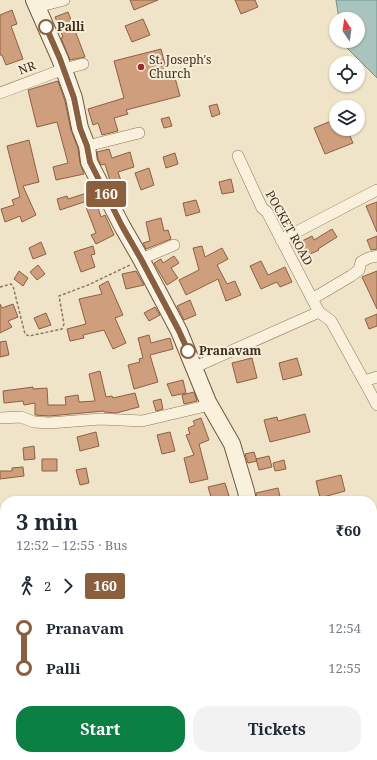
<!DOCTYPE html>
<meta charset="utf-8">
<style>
body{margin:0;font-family:"Noto Serif",serif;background:#f2f2f3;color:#1f2937;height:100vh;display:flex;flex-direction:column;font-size:15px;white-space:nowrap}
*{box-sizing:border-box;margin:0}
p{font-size:13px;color:#747a83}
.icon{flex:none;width:22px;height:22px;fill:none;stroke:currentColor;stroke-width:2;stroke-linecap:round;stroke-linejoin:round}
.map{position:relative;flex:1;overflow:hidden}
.side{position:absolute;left:0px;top:496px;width:377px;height:264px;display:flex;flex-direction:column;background:#fff;border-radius:16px 16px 0 0;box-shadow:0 1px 3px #0004}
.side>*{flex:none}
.badge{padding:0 8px;border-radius:3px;font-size:14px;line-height:26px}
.needle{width:26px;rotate:347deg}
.fabs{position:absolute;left:329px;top:12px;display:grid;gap:8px}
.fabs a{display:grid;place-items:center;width:36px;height:36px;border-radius:50%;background:#fff;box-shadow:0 1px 3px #0004;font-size:20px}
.map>.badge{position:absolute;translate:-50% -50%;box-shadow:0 0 0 2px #fff}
.legs{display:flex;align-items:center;gap:6px;height:44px;padding:0 16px;font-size:13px}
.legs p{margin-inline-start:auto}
.head{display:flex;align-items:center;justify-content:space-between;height:68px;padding:0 16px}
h1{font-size:22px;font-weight:700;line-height:30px}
.button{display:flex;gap:8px;margin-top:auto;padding:8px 16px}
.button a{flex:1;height:46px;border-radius:16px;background:#0b8043;color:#fff;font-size:16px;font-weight:700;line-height:46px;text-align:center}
.button a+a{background:#f2f2f3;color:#1f2937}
ul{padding:0 16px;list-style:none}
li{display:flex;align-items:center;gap:14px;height:40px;font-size:15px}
li i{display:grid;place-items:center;width:6px;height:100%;margin:0 5px;background:currentColor}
li i::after{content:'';width:10px;height:10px;margin:-5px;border:3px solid;border-radius:50%;background:#fff}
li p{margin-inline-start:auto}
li:first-child i{background:linear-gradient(#0000 50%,currentColor 0)}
li:last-child i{background:linear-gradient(currentColor 50%,#0000 0)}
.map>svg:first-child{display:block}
.green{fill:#c9cf9b}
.water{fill:#a9c4bc;stroke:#6f938a}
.building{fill:#cf9f7d;stroke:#8d5f41}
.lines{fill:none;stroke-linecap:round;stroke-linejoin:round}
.minor-casing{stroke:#8d765c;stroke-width:12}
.secondary-casing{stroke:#6f573f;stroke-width:18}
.path{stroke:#8d765c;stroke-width:1.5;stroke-dasharray:3 2;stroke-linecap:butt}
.minor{stroke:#faf1dc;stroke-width:11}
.secondary{stroke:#faf1dc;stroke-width:16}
.line-1-casing{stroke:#fff;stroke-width:9}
.line-1{stroke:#8b5e3c;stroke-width:6}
.stop-1-dot{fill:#fff;stroke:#8b5e3c;stroke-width:2}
.poi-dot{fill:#9e2a2b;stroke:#f7eed8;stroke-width:1.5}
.labels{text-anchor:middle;stroke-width:4;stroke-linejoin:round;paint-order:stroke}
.stop-label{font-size:12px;font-weight:bold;fill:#3d2e20;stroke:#f7eed8;text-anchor:start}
.poi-label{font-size:12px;fill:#3d2e20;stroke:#f7eed8;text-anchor:start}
.street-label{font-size:12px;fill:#3d2e20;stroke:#f7eed8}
</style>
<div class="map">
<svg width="377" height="760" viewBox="0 0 377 760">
<rect width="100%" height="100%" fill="#f0e4c8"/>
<path class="green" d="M 372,751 L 377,760 L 332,760 L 329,755 L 372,755 Z"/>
<path class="water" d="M 336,0 L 377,0 L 377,78 L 343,44 L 343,41 L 358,41 L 358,19 L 339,19 Z"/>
<path class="building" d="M 130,0 L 158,0 L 134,10 Z
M 235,0 L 255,0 L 258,7 L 241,14 Z
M 12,10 L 17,24 L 11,26 L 23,59 L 6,65 L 2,55 L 0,55 L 0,15 Z
M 68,12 L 79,41 L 85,57 L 70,60 L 61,38 L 63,37 L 55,17 Z
M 143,19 L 150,35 L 132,42 L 125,26 Z
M 161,49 L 168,75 L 174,74 L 180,96 L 126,110 L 128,114 L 114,118 L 118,131 L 102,135 L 98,123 L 93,125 L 88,109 L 124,98 L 114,61 Z
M 58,81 L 65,101 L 71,130 L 78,148 L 80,163 L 84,174 L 56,180 L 53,167 L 68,163 L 57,122 L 37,127 L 28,90 Z
M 217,104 L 220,114 L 212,117 L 209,106 Z
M 169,117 L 172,126 L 164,128 L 161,119 Z
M 336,119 L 336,129 L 347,129 L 353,143 L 325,154 L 314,128 Z
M 29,140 L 39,182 L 23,186 L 36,215 L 22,222 L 20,216 L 5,222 L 1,209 L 14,205 L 12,200 L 20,197 L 7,146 Z
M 109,149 L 112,158 L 130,152 L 134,167 L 118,172 L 121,181 L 111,184 L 105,164 L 101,165 L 98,159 L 97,152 Z
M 175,153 L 178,164 L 166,168 L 163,157 Z
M 149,168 L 154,185 L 141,190 L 135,173 Z
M 231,179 L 234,192 L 222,194 L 219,182 Z
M 90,192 L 93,203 L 96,202 L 101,217 L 105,215 L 114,235 L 96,244 L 91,235 L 96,233 L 84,202 L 60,210 L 57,199 L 67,196 L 68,199 Z
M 196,200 L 200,212 L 186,216 L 183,203 Z
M 377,202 L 377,232 L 366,206 Z
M 161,218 L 164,231 L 168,230 L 171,239 L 146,249 L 143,243 L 150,241 L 146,222 Z
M 332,229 L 337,237 L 318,249 L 319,250 L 306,256 L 300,242 L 312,236 L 314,240 Z
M 377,236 L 377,249 L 371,250 L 367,240 Z
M 41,242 L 46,254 L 33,259 L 29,248 Z
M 93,246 L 95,254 L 91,255 L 95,267 L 81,272 L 74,252 Z
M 202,246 L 205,257 L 222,248 L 228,259 L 217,265 L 227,284 L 235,281 L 241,295 L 226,301 L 218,279 L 186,295 L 179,280 L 199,270 L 193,248 Z
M 174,256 L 179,263 L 171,268 L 178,278 L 167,285 L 154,263 L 161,259 L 163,263 Z
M 261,261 L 268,275 L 285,267 L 292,282 L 280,287 L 277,282 L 261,289 L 250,266 Z
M 38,265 L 45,274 L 37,280 L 30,272 Z
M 19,271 L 28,278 L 23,286 L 14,279 Z
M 136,271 L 144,285 L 126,289 L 122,274 Z
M 377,271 L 377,309 L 362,277 Z
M 108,281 L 123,315 L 115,318 L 126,343 L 113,349 L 104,330 L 83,335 L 84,338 L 70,341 L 67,329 L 86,324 L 79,299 L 102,294 L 99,286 Z
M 190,300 L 196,315 L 184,320 L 177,306 Z
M 0,304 L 2,308 L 13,304 L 18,317 L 8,321 L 12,327 L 0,333 Z
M 155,307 L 160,315 L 149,321 L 144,313 Z
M 46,313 L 51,325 L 39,329 L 34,318 Z
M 377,314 L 377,326 L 369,329 L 365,319 Z
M 149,335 L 151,343 L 170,338 L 173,349 L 150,355 L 158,382 L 134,389 L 128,365 L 140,362 L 139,359 L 143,358 L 138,338 Z
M 6,341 L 9,355 L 0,357 L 0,342 Z
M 252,358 L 257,378 L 237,383 L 232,363 Z
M 297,358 L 302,375 L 283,380 L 279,363 Z
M 100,371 L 106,397 L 112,396 L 113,398 L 135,393 L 139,407 L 116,413 L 104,412 L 104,411 L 49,416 L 35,415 L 35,403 L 24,405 L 23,401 L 4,403 L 3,391 L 33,387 L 33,389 L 47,388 L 48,405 L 66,405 L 65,397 L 78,395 L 79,402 L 95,401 L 89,374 Z
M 183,380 L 186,393 L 172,396 L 167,384 Z
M 194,392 L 197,401 L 184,404 L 182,395 Z
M 161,399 L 163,409 L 156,411 L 153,401 Z
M 305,414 L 310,432 L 270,442 L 264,420 L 277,417 L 278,421 Z
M 201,418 L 209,440 L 199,444 L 208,479 L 190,483 L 184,458 L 194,455 L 186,435 L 190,434 L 188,428 L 195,425 L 193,421 Z
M 96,432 L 99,446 L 80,451 L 77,437 Z
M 170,432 L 175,451 L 162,454 L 157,435 Z
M 34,446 L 35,459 L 24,460 L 23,448 Z
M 254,452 L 257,461 L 248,463 L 245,454 Z
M 269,456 L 272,467 L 259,470 L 256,459 Z
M 42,459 L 57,459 L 57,471 L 42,471 Z
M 284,460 L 286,469 L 275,471 L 273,463 Z
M 23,467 L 24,476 L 0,479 L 0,471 L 12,471 L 12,468 Z
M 86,468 L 89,483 L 80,485 L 76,470 Z
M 341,475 L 345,491 L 320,498 L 316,481 Z
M 225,483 L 229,496 L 212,500 L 208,487 Z
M 278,488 L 281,501 L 257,501 L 256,493 Z"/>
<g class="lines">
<g class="minor-casing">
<path id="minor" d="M 37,7 L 64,0
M 0,93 L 64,69 L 83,64
M 87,146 L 139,133
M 238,156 L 262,208 L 267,212 L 319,312
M 281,240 L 377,190
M 141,259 L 174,245
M 312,299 L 351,276 L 359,270 L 361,262 L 368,258 L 377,256
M 195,367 L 319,312 L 331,321 L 364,381 L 377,377
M 364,381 L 377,405
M 0,418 L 21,417 L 34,422 L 49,423 L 101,419 L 142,421 L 210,405
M 372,601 L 377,599
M 0,713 L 5,712
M 49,755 L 50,760
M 160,755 L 162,760"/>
</g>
<g class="secondary-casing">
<path id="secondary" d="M 34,0 L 60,59 L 74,98 L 80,128 L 87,146 L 89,162 L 122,226 L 141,259 L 179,331 L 208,402 L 232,444 L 246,491 L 248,501
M 372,716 L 377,748"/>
</g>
<path class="path" d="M 0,287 L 11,284 L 13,286 L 25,334 L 29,336 L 62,329 L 64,324 L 59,296 L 88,285 L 130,265"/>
<use href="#minor" class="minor"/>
<use href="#secondary" class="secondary"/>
</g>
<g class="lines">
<g class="line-1-casing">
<path id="line-1" d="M 46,27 L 60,59 L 74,98 L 80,128 L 87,146 L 90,162 L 122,226 L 141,259 L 179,331 L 188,351"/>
</g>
<use href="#line-1" class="line-1"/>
</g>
<g class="stop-1-dot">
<circle cx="46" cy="27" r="7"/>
<circle cx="188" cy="351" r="7"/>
</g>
<circle class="poi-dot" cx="141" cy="67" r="4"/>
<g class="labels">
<g class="stop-label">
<text x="57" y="31">Palli</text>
<text x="199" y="355">Pranavam</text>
</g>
<g class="poi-label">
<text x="149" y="64">St. Joseph's<tspan x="149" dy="14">Church</tspan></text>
</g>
<g class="street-label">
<text transform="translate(27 68) rotate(-20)" y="4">NR</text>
<text transform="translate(289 228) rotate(61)" y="4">POCKET ROAD</text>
</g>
</g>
</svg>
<div class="fabs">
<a><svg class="needle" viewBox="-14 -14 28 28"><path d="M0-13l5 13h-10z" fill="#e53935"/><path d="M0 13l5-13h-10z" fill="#747a83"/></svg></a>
<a><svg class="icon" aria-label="locate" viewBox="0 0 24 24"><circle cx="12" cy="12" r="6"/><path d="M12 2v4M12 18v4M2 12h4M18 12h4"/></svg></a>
<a><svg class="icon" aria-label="layers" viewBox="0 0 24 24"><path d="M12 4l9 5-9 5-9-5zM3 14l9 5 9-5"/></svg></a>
</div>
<b class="badge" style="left:106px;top:194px;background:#8b5e3c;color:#fff">160</b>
<section class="side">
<div class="head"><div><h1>3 min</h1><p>12:52 – 12:55 · Bus</p></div><b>₹60</b></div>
<div class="legs"><svg class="icon" aria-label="walk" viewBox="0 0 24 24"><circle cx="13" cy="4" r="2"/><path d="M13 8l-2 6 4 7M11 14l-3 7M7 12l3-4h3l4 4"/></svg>2<svg class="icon" aria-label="forward" viewBox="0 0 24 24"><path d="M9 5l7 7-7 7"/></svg><b class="badge" style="background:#8b5e3c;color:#fff">160</b></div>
<ul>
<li><i style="color:#8b5e3c"></i><b>Pranavam</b><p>12:54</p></li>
<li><i style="color:#8b5e3c"></i><b>Palli</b><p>12:55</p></li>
</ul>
<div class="button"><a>Start</a><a>Tickets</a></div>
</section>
</div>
